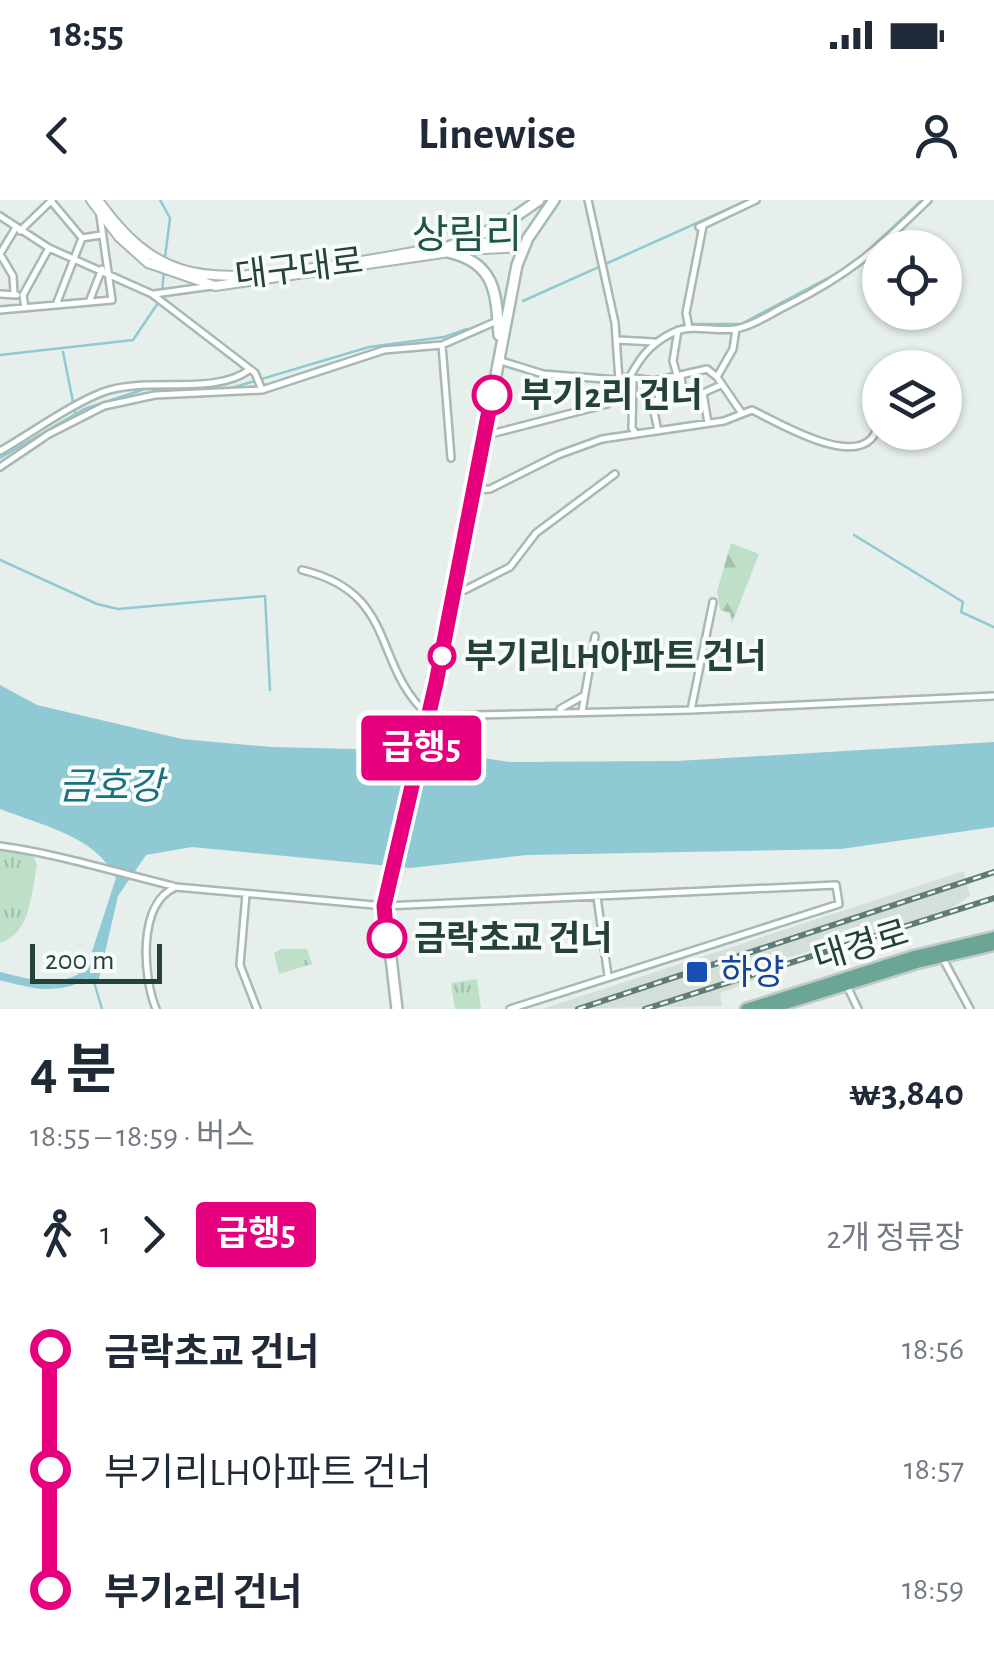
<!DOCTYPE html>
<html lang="ko">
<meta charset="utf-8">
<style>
body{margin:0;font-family:"Alegreya Sans","Noto Sans KR",sans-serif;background:#f2f2f3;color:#1f2937;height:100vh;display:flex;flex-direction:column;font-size:38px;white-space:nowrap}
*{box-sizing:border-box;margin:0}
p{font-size:32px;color:#747a83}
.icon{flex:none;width:55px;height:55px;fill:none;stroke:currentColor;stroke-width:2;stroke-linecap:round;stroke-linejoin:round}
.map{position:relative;height:809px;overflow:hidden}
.sheet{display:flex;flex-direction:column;background:#fff;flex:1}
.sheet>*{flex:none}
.badge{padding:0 20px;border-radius:8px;font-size:35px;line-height:65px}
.tools{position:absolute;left:862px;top:30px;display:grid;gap:20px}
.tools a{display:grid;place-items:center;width:100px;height:100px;border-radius:50%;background:#fff;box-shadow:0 2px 8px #0004;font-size:50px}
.scale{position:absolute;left:30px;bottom:25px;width:132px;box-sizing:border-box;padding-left:10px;border:5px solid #24423a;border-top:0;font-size:28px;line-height:35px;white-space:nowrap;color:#24423a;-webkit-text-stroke:8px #f7fbf9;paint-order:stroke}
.map>.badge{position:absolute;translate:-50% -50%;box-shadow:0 0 0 5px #fff}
.legs{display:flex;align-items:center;gap:15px;height:110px;padding:0 30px;font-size:32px}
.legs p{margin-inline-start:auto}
.head{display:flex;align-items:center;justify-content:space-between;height:170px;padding:0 30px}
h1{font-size:55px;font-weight:700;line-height:75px}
ul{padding:0 30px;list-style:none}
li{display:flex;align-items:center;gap:35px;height:120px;font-size:38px}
li i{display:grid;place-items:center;width:15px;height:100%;margin:0 12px;background:currentColor}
li i::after{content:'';width:25px;height:25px;margin:-12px;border:8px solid;border-radius:50%;background:#fff}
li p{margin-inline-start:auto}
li:first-child i{background:linear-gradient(#0000 50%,currentColor 0)}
li:last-child i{background:linear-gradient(currentColor 50%,#0000 0)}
.status{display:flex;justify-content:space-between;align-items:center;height:70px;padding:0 50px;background:#fff;direction:ltr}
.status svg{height:28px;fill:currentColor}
header{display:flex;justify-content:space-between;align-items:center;height:130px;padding:0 30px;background:#fff;font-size:45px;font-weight:700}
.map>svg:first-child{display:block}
.built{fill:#d4dfda}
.forest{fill:url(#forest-firs)}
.park{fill:url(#park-tufts)}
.water{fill:#8ec9d4}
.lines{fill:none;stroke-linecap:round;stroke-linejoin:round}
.stream{stroke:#8ec9d4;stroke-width:2.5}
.river{stroke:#8ec9d4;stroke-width:8}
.minor-casing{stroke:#a8b8b2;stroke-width:10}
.tertiary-casing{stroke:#a8b8b2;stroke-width:12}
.secondary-casing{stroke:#a4bbb3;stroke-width:14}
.primary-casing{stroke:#c2cac8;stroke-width:15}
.minor{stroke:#fff;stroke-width:5}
.tertiary{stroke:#fff;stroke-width:8}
.secondary{stroke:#fff;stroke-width:9}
.primary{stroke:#6aa596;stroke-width:10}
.rail-casing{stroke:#5f7d75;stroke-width:6}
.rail{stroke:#f7fbf9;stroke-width:2.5;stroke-dasharray:8;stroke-linecap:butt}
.line-1-casing{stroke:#fff;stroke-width:22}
.line-1{stroke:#e6007e;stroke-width:15}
.stop-1-dot{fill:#fff;stroke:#e6007e;stroke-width:5}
.transit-dot{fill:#1a4fb4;stroke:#f7fbf9;stroke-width:4}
.labels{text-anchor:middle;stroke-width:8;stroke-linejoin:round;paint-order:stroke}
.street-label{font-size:35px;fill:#24423a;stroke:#f7fbf9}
.stop-label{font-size:35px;font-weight:bold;fill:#24423a;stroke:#f7fbf9;text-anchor:start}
.transit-label{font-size:35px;fill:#164399;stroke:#f7fbf9;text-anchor:start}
.water-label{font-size:38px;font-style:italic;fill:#1c6f80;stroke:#f7fbf9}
.quarter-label{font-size:40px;fill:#1f5548;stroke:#f7fbf9}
</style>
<div class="status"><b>18:55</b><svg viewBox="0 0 49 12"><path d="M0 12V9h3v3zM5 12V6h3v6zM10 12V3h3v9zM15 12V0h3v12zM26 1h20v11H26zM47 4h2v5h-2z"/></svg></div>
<header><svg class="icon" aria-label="back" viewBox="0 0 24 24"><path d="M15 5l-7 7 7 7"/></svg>Linewise<svg class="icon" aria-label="person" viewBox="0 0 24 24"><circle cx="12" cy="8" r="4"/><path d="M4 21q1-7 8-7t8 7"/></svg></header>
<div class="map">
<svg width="994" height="809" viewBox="0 0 994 809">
<defs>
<pattern id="forest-firs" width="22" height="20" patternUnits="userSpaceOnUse" patternTransform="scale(2.5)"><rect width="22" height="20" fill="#bfe0c8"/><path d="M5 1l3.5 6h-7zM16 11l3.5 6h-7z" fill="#a4c1ad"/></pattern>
<pattern id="park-tufts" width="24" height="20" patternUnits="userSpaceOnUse" patternTransform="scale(2.5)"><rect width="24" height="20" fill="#bfe0c8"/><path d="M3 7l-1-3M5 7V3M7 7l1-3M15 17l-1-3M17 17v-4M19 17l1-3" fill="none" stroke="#a4c1ad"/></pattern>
</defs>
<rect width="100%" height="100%" fill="#e6efeb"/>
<path class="built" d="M 964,671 L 970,696 L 940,715 L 865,745 L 862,734 L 759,767 L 758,779 L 720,793 L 722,806 L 542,809 Z"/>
<path class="forest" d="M 731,343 L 759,354 L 732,423 L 730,413 L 720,410 L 717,391 Z"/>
<path class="park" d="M 17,649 L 34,657 L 37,666 C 31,693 31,734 0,743 L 0,650 Z
M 281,749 L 307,749 L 312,764 L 279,774 L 274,753 Z
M 477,779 L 481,809 L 455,809 L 451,783 Z"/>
<path class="water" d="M 0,485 L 37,505 L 182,539 L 271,547 L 438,551 L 509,562 L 677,561 L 994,542 L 994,627 L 841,649 L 527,655 L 410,668 L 192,647 L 146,655 L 118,696 L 98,783 L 77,774 L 87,767 L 116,678 C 96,636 41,625 0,609 Z"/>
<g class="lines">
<path class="stream" d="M 160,0 L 170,18 L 165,57
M 869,50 L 922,0
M 162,92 L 164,70
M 523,101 L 748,0
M 743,123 L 843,70
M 693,124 L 740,124
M 658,137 L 685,124
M 63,152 L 75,212
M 0,155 L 133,140 L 160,100
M 0,258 L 84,209 L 145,189 L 228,189 L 369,147 L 444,137 L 467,129
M 854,335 L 963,402 L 961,412 L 994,427
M 0,360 L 97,404 L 118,409 L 265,396 L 270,490
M 94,782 L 102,809"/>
<path class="river" d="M 0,776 C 30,784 60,793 88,773"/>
<g class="minor-casing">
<path id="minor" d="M 588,0 L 615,123 L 619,180
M 51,1 L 82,38
M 0,16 L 49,48 L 152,94 L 255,173 L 262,190
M 699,27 L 756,0
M 20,31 L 52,0
M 0,94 L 17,95
M 14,94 L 13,76 L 0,54 L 15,29
M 154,94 L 212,86
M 89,102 L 102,69
M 56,105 L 82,38 L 101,35
M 25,108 L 23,95 L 49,48
M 0,110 L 112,100 L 100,16
M 689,128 L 686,113 L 703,26
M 736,129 L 733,149 L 717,177 L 741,212
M 618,140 L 654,142
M 442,145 L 451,258
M 501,161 L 543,174 L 617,180
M 677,175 L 673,161 L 678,130
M 627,177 L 654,181 L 707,169 L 717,177
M 681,177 L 683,192
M 633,180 L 632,228 L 636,234
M 654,181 L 659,199 L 652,202 L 658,231
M 708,223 L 703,193 L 721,185
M 487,235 L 607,204 C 635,184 630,154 672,133 C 694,122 718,134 740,128 C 757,124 773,112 788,105 C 850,74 879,48 928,0
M 0,251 C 33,232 68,206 103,192 C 148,176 214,196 249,170
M 0,267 L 49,234 L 104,206 L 155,195 L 262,190 L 384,150 L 442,145 L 497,121
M 475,290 L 490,289 L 558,255 L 602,239 L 724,221 L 752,210 C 777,222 847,264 871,239 C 875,235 876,229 880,226
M 302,370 C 399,393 371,465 429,516 L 691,510 L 713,402
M 456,385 L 465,390 L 510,367 L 536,333 L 615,274
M 560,509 L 583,496
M 691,510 L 994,496
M 582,511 L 595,436
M 0,646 C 59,654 115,672 173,686
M 246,694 L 240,765 L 257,809
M 597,697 L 608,776
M 943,759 L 970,809
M 847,786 L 858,809
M 156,809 C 143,777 137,703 176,687 L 385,706 L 836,685 L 839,704 L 510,809"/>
</g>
<g class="tertiary-casing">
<path id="tertiary" d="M 91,0 L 119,37 L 148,63 L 215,86 L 464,50 L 524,47
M 98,0 C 154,79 200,82 290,71 C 333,66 376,59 419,51 C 449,46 479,40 510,44"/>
</g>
<g class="secondary-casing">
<path id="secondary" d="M 451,46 L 503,25 L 539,0
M 451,53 C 496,64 496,94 499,135
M 397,809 L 385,706 L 456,385 L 517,65 L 528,38 L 554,0"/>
</g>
<g class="primary-casing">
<path id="primary" d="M 746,809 L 914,756 L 994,737
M 769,809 L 917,763 L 994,745"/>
</g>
<use href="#minor" class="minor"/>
<use href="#tertiary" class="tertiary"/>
<use href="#secondary" class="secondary"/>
<use href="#primary" class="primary"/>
<g class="rail-casing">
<path id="rail" d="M 578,809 L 994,672
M 645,809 L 994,698"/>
</g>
<use href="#rail" class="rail"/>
</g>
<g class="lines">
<g class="line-1-casing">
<path id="line-1" d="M 387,738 L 384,706 L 436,483 L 492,195"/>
</g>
<use href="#line-1" class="line-1"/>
</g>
<g class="stop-1-dot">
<circle cx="492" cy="195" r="18"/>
<circle cx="442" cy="456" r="12"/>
<circle cx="387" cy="738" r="18"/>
</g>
<rect class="transit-dot" x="685" y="760" width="24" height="24" rx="5"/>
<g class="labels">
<g class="street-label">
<text transform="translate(299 68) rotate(-7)" y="12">대구대로</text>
<text transform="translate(861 745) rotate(-17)" y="12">대경로</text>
</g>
<g class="stop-label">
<text x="520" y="207">부기2리 건너</text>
<text x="464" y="468">부기리LH아파트 건너</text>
<text x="414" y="750">금락초교 건너</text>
</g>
<g class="transit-label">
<text x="720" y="784">하양</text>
</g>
<g class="water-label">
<text x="111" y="599">금호강</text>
</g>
<g class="quarter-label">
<text x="467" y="48">상림리</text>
</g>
</g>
</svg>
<div class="tools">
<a><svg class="icon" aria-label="locate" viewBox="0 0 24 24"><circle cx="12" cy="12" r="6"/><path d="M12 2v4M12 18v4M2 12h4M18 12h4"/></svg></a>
<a><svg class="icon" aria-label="layers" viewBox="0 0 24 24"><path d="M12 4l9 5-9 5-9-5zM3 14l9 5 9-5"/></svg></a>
</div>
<div class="scale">200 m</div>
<b class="badge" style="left:421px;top:548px;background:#e6007e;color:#fff">급행5</b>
</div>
<section class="sheet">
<div class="head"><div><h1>4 분</h1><p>18:55 – 18:59 · 버스</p></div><b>₩3,840</b></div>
<div class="legs"><svg class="icon" aria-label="walk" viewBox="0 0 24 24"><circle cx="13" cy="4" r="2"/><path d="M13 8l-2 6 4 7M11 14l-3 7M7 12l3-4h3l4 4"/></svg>1<svg class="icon" aria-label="forward" viewBox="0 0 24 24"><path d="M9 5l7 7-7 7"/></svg><b class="badge" style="background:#e6007e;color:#fff">급행5</b><p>2개 정류장</p></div>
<ul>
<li><i style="color:#e6007e"></i><b>금락초교 건너</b><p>18:56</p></li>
<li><i style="color:#e6007e"></i><span>부기리LH아파트 건너</span><p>18:57</p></li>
<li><i style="color:#e6007e"></i><b>부기2리 건너</b><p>18:59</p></li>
</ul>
</section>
